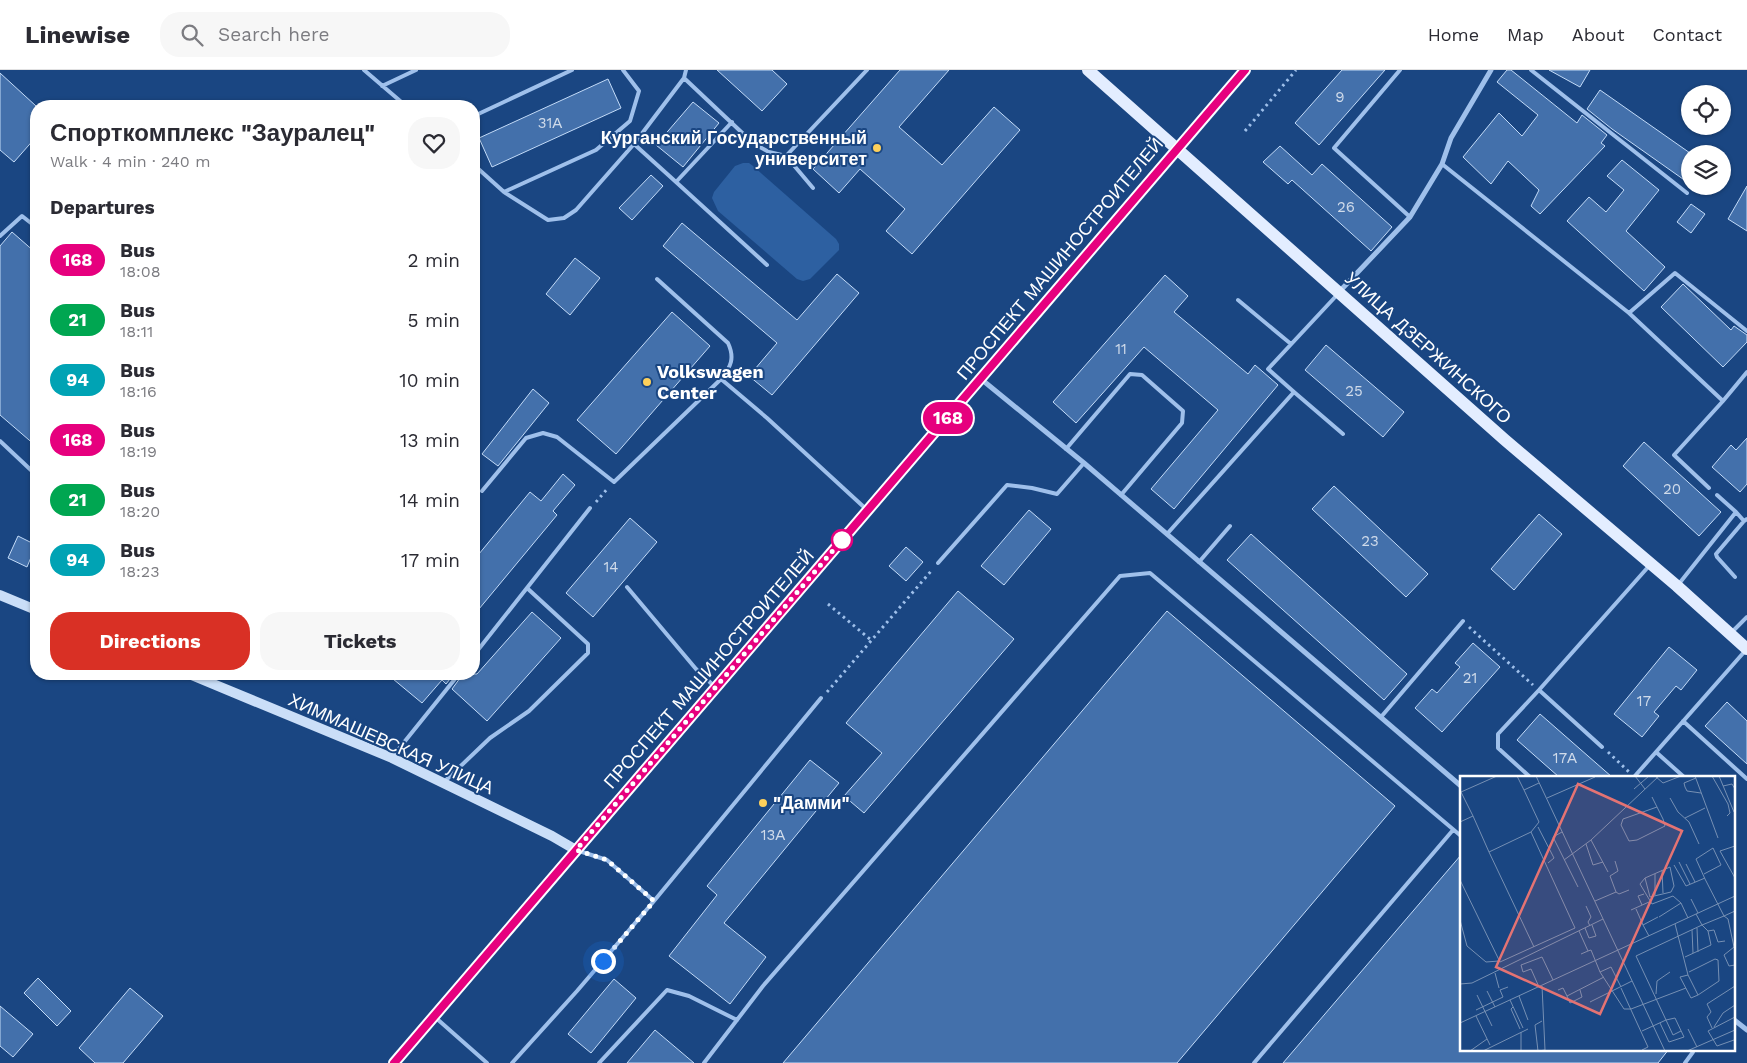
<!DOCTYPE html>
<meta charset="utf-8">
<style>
body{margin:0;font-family:"Work Sans",sans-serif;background:#f7f7f7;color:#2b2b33;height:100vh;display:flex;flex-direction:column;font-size:19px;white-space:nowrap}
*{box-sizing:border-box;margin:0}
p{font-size:16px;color:#7c7c81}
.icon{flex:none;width:28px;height:28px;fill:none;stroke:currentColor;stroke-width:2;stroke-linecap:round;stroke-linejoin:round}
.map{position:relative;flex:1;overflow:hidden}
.side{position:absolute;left:30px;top:30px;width:450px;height:580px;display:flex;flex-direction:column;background:#fff;border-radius:20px;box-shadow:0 1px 4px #0004}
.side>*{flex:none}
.badge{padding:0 10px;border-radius:16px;font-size:18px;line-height:32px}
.fabs{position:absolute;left:1681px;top:15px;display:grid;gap:10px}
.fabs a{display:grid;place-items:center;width:50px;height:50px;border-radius:50%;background:#fff;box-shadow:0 1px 4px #0004;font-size:25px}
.you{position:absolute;width:25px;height:25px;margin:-12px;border:4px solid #fff;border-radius:50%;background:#1a73e8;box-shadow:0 0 0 8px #1a73e833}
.map>.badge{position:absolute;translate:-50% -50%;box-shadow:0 0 0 2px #fff}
h2{padding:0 20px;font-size:19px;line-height:45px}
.round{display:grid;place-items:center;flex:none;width:52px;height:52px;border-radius:20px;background:#f7f7f7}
.overview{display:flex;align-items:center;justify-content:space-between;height:85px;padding:0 20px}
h1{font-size:24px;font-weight:700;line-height:38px}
.action{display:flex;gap:10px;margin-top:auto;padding:10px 20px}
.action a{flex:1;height:58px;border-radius:20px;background:#d93025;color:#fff;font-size:20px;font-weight:700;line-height:58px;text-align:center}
.action a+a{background:#f7f7f7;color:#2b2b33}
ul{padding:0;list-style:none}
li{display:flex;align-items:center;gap:15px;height:60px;padding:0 20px}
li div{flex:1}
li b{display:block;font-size:19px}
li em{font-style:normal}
li .badge{min-width:55px;font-weight:700;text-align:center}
header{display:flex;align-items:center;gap:30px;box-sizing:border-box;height:70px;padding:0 25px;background:#fff;border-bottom:1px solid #e1e1e2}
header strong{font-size:24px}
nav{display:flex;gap:28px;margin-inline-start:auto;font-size:18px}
.search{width:350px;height:45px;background:#f7f7f7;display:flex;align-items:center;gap:12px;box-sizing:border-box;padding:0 18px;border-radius:20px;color:#7c7c81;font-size:19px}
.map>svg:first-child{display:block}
.green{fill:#2d60a1}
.building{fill:#4370ab;stroke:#c3dbf8}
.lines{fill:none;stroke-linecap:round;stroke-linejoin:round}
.path{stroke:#9fc0eb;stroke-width:3;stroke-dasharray:2.5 4;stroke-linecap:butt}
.lane{stroke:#9fc0eb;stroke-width:4}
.street{stroke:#9fc0eb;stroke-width:5}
.secondary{stroke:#cadef8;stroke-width:10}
.primary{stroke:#e3edff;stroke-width:12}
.line-casing{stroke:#fff;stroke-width:11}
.line{stroke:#e6007e;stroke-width:8}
.walk{stroke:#fff;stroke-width:5;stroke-dasharray:0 9}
.poi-dot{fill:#fdd05b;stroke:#1a4682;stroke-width:2}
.stop-dot{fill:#fff;stroke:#e6007e;stroke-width:2.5}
.labels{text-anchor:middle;stroke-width:4;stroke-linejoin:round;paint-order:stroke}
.number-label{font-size:15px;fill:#d0dbea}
.poi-label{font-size:18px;font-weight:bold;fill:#fff;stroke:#1a4682;text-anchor:start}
.street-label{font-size:18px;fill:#fff;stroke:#1a4682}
.inset-road{fill:none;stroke:#7690b4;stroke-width:1}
.view{fill:#e47373;fill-opacity:0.15;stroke:#e47373;stroke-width:2.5}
.inset-edge{fill:none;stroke:#fff;stroke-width:2.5}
</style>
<header>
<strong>Linewise</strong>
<div class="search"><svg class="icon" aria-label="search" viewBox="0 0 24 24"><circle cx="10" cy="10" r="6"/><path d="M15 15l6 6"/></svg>Search here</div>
<nav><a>Home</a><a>Map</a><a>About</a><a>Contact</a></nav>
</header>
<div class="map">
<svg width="1747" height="993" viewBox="0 0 1747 993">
<rect width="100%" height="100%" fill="#1a4682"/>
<path class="green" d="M 743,93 L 749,93 L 753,96 L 836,169 L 839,174 L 839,180 L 810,209 L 803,211 L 797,209 L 718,141 L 712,128 L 714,122 L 735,96 Z"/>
<path class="building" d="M 717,0 L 772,0 L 787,14 L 762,41 Z
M 900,0 L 949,0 L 899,57 L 942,95 L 994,37 L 1020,60 L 912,184 L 886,161 L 905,139 L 860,99 L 839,123 L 813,99 Z
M 1342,0 L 1385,0 L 1319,75 L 1295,53 Z
M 1507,0 L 1511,0 L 1577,53 L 1582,45 L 1607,65 L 1601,73 L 1605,76 L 1540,144 L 1531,136 L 1539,120 L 1508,91 L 1491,114 L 1463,87 L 1499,43 L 1522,66 L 1538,45 L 1497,12 Z
M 1549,0 L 1590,0 L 1580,17 Z
M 0,3 L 36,36 L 36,67 L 14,92 L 0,80 Z
M 608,9 L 621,38 L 492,97 L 479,68 Z
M 1600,20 L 1690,83 L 1690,114 L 1612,59 L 1587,39 Z
M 693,32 L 719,53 L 683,97 L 656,75 Z
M 1280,76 L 1312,105 L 1322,94 L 1392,157 L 1371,181 L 1292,110 L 1288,114 L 1263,92 Z
M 1622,90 L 1659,120 L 1626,161 L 1665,197 L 1644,221 L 1567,151 L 1589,127 L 1606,142 L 1624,120 L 1607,106 Z
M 651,105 L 663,116 L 632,150 L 619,138 Z
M 1747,116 L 1747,161 L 1728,149 Z
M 1691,134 L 1705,144 L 1691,163 L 1677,152 Z
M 682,153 L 797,250 L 837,204 L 859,223 L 772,325 L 749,306 L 777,273 L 663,176 Z
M 12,162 L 36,183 L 36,376 L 0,345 L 0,176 Z
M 575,188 L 600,208 L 570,245 L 546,224 Z
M 1165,205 L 1188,226 L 1174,242 L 1248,304 L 1255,295 L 1278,315 L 1174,439 L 1151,419 L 1218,340 L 1144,277 L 1076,353 L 1053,332 Z
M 1683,214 L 1731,260 L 1734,256 L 1747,265 L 1747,272 L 1723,297 L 1661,237 Z
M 672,242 L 710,276 L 616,384 L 577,350 Z
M 1326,275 L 1404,342 L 1383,367 L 1305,300 Z
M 533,319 L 549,333 L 498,396 L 482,384 Z
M 1747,368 L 1747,414 L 1740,422 L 1712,397 L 1731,375 L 1736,380 Z
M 1644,372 L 1721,442 L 1699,466 L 1623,396 Z
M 563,404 L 575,415 L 553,441 L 557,445 L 474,545 L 474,490 L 530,422 L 541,431 Z
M 1334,416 L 1428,504 L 1406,527 L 1312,439 Z
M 1029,440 L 1051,459 L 1004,515 L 981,496 Z
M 1539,444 L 1562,464 L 1514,520 L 1491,499 Z
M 630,448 L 657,472 L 593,547 L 566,523 Z
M 1251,464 L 1407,604 L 1384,630 L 1227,490 Z
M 18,466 L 36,475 L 27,497 L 8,488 Z
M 906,477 L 923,492 L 906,511 L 889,496 Z
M 958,521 L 1014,569 L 864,743 L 844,726 L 882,683 L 846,653 Z
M 1167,541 L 1395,736 L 1177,993 L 783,993 Z
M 532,542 L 561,568 L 487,651 L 452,619 L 463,604 L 477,604 Z
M 1473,573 L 1500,597 L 1442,662 L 1415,638 L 1432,619 L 1437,623 L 1460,597 L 1455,593 Z
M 1669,577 L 1697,600 L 1681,620 L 1676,616 L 1654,642 L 1659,646 L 1642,667 L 1614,644 Z
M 387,604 L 454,604 L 446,614 L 442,610 L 422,633 Z
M 1727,632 L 1747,651 L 1747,694 L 1705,656 Z
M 1540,644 L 1612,707 L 1559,707 L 1517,670 Z
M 810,690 L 839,713 L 724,853 L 766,887 L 730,934 L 669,886 L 717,825 L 707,816 Z
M 1461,785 L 1461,979 L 1669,979 L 1658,993 L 1283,993 Z
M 38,908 L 71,941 L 57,956 L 24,923 Z
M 614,909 L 636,928 L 591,983 L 568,964 Z
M 130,918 L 163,946 L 123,993 L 95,993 L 79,978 Z
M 0,936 L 33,964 L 13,987 L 0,976 Z
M 655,960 L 694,993 L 627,993 Z"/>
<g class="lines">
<path class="path" d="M 1245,61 L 1296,0
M 596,432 L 608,418
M 828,534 L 871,570
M 1469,557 L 1533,615
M 827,622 L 932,500
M 1608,682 L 1629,702"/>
<path class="lane" d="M 364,0 L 406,36
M 1400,0 L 1334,78 L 1410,147
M 1531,0 L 1687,123
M 684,8 L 754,74 L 769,82 L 786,86 L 813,118
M 382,16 L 416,0
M 474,46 L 572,0
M 634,74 L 676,112 L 732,52
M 786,86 L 867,0
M 1442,94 L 1629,243 L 1723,331 L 1674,385 L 1709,418
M 474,95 L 504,122 L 548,150 L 564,148 L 576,140 L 634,74 L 684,8 L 686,0
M 676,112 L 767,195
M 504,122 L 596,80 L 630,51 L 639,21 L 623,0
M 0,166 L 22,146 L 36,157
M 1238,230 L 1291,274
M 1629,243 L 1675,203 L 1747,261
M 721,309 L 767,348 L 866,439
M 1294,322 L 1268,299 L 1337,225
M 1723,331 L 1747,302
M 0,371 L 33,402 L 36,408
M 1066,379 L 1130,304 L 1142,305 L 1183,341 L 1182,353 L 1121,425
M 482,421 L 526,368 L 543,363 L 557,367 L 614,412 L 721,309 C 731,297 735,288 728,273 L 657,209
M 1736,442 L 1744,451 L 1747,449
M 1167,464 L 1294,322 L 1343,364
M 1199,492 L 1230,456
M 938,493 L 1007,415 L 1032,418 L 1057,424 L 1084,393
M 1735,507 L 1717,487 L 1716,484 L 1744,451
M 1678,515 L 1736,442 L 1717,425
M 627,517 L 696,599 L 714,616
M 1731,563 L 1747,547
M 474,585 L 590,438
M 1539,620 L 1602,677
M 1381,647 L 1463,551
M 1683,651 L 1747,709
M 1656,682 L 1684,707
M 393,686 L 459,604
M 1530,707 L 1498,678 L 1498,664 L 1539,620 L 1649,496
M 1634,707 L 1745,581
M 444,712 L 490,668 L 529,641 L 588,583 L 588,574 L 527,518
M 579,781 L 607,790 L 654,831
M 436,948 L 487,993
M 512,993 L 577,921 L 654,831 L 821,628
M 599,993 L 667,920 L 689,926 L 737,950
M 704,993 L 763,916 L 1120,506 L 1150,503 L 1461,766
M 1254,993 L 1453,760
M 1685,993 L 1693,982 L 1693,979"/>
<path class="street" d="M 1339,222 L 1410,147 L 1442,94 L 1451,68 L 1491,0
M 981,309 L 1084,393 L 1461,716
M 1733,949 L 1747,960"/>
<path class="secondary" d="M 0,525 L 36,540
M 189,604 L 392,688 L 552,766 L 576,780"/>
<path class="primary" d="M 1088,0 L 1505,370 L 1677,516 L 1747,579
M 394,993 L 1245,0"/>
</g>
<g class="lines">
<g class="line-casing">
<path id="line" d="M 394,993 L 1245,0"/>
</g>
<use href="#line" class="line"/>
<path class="walk" d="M 603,891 L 654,831 L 607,790 L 576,780 L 842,470"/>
</g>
<g class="poi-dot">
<circle cx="877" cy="78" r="5"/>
<circle cx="647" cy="312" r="5"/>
<circle cx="763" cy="733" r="5"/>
</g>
<circle class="stop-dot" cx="842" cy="470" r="10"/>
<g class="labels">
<g class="number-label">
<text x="1340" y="32">9</text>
<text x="550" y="58">31А</text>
<text x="1346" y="142">26</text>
<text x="1121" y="284">11</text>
<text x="1354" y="326">25</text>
<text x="1672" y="424">20</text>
<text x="1370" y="476">23</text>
<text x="611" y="502">14</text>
<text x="1470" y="613">21</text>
<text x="1644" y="636">17</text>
<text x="1565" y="693">17А</text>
<text x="773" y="770">13А</text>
</g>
<g class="poi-label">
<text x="867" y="74" text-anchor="end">Курганский Государственный<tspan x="867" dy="21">университет</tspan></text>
<text x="657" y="308">Volkswagen<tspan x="657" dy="21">Center</tspan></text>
<text x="773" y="739">"Дамми"</text>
</g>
<g class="street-label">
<text transform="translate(1060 189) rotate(-50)" y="6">ПРОСПЕКТ МАШИНОСТРОИТЕЛЕЙ</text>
<text transform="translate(1428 278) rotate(42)" y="6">УЛИЦА ДЗЕРЖИНСКОГО</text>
<text transform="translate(709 599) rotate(-49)" y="6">ПРОСПЕКТ МАШИНОСТРОИТЕЛЕЙ</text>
<text transform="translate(391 674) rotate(24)" y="6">ХИММАШЕВСКАЯ УЛИЦА</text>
</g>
</g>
<g transform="translate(1460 706)">
<rect width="275" height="275" fill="#1a4682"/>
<path class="inset-road" d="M 57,0 L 64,14 L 79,7M 76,0 L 205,275M 175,0 L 185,13M 195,0 L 203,7 L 221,0M 235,0 L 258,62M 252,0 L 268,28 L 270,37 L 267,40M 259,0 L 274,36M 236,2 L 224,7 L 225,11 L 227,15 L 241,17M 263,10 L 272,8 L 275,13M 174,13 L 189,0M 0,14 L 13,40 L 0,46M 64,14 L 79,46 L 71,56M 1,16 L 37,0M 192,21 L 203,43 L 205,50 L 177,64 L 169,65 L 161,49 L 163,43 L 197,31M 87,22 L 135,1M 210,22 L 218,36 L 229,46 L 239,68M 225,42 L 245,32M 78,51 L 94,82 L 88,87M 102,56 L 93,61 L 118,111M 131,64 L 148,96M 126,68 L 133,89 L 143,86M 275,70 L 260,75 L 275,102M 29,76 L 74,171M 104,84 L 131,64 L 199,0M 155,85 L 158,95 L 150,100 L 156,116 L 159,118 L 169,114M 219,86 L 230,108M 226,88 L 235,106M 214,89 L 226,110 L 245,102M 202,94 L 203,117M 195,98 L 195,119M 185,102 L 190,121 L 211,116 L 214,110 L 210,91 L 185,102 L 180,108 L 192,128 L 213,120 L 221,127M 0,104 L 40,186 L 115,152 L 71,56 L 29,76 L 13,40M 231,123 L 238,137M 135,125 L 156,116M 182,129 L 178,120 L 184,118M 126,130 L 131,141 L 128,146 L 130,150M 176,133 L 183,149M 171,134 L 189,126M 236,138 L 242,149 L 264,140 L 245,103 L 236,83 L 253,72 L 261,89 L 244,98M 199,141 L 221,127 L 228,142M 0,144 L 7,170 L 26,186 L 39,185M 215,148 L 228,199 L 238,219 L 231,222 L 220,201 L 228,199M 125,152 L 129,162 L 136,160 L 132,149M 237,152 L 238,176M 232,154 L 233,177M 119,155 L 128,175 L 121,178M 248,155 L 254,154 L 258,166 L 265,165M 189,160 L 183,149 L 198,141M 128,175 L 131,174 L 140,196 L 164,233 L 171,233 L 226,212M 275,189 L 269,190 L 264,179 L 274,171 L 268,143 L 264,140 L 275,135M 140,196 L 151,191 L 161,211M 229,196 L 255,183 L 258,184 L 259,205 L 238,219M 35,197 L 39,212M 0,208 L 12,207 L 143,143M 82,210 L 85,274 L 78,275 L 75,249 L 82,245M 79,211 L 71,193 L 63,196 L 61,189 L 82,181 L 93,204M 161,212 L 188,271 L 182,274M 98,214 L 103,212 L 107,220 L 144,201M 27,215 L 35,231M 196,218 L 197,205 L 210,196M 17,219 L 32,250M 59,220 L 68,244M 107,220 L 110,227 L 122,221 L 120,214M 43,221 L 40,214 L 48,211M 50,224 L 63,252M 130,226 L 172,205M 53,231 L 51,233 L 60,253M 16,234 L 43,221M 16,240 L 30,269M 0,247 L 275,120M 200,247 L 209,266 L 224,261 L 215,242 L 206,244 L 176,180 L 242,149 L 248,155 L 251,169 L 225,181M 254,251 L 263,237 L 275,229M 252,252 L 247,241 L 251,236 L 247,228 L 275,210M 228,253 L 237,271M 182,255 L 206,244 L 213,259 L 221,255M 61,256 L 61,275M 274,264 L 257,270 L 248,255 L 275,241M 10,275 L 27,263M 23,275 L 68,253M 227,275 L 275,254"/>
<path class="view" d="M 118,8 L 222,55 L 140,238 L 36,191 Z"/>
<rect width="275" height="275" class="inset-edge"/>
</g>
</svg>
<div class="fabs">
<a><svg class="icon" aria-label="locate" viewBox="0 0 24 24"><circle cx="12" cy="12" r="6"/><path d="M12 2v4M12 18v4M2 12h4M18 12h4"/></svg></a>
<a><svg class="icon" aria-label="layers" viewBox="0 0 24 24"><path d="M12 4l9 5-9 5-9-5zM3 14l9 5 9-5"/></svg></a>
</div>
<div class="you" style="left:603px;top:891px"></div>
<b class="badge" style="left:948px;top:348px;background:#e6007e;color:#fff">168</b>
<section class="side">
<div class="overview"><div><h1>Спорткомплекс &quot;Зауралец&quot;</h1><p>Walk · 4 min · 240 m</p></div><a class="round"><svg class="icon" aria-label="heart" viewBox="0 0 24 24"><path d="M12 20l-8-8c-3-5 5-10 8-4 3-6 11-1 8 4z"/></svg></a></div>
<h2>Departures</h2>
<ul>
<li><span class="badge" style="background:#e6007e;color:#fff">168</span><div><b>Bus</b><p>18:08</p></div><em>2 min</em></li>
<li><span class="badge" style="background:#00a651;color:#fff">21</span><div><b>Bus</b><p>18:11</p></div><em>5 min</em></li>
<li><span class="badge" style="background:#00a3b4;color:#fff">94</span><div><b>Bus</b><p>18:16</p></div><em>10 min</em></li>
<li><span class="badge" style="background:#e6007e;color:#fff">168</span><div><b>Bus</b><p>18:19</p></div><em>13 min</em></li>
<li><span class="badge" style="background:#00a651;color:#fff">21</span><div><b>Bus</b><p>18:20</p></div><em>14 min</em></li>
<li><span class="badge" style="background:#00a3b4;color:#fff">94</span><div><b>Bus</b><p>18:23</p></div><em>17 min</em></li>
</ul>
<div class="action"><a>Directions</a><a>Tickets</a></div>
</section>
</div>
